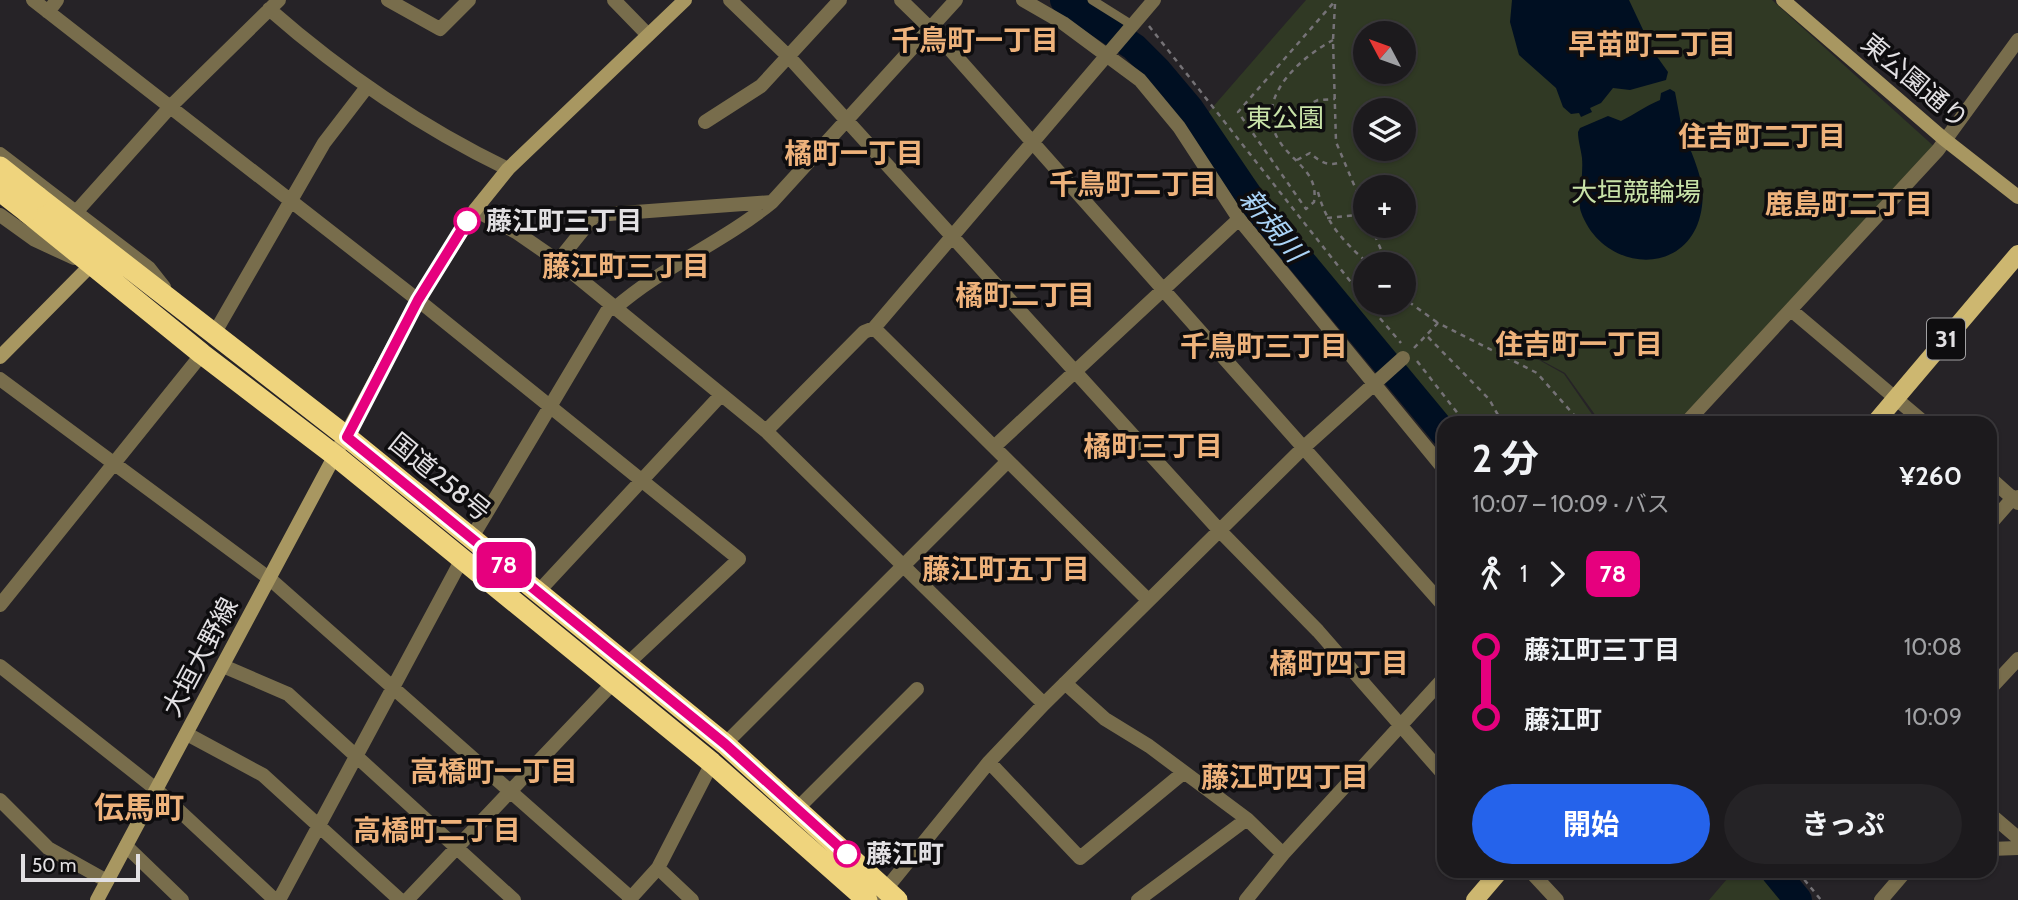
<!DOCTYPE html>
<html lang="ja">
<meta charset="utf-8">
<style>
body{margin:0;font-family:Cabin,"Noto Sans JP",sans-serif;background:#252326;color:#f1f3f6;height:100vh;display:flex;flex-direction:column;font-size:26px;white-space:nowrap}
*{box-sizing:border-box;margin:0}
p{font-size:23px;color:#a0a1a4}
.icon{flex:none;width:38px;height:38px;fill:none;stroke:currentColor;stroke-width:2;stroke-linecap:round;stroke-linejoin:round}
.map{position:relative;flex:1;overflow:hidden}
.sheet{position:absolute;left:1437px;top:416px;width:560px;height:462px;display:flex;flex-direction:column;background:#1c1a1d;border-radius:21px;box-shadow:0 2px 5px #0004,0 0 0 2px #3a383b}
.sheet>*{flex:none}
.badge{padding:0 14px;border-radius:10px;font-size:24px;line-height:46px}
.needle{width:46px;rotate:311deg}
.buttons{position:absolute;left:1353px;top:21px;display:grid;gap:14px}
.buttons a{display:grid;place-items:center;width:63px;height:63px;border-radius:50%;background:#1c1a1d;box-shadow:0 2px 5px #0004,0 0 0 2px #3a383b;font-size:35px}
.scale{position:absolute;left:21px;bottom:18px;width:119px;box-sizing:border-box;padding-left:7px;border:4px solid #e2e0e3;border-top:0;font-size:19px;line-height:24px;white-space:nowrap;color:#e2e0e3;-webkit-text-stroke:5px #0e0d0f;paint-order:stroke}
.map>.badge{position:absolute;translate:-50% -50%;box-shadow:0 0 0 4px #fff}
.legs{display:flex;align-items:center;gap:10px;height:77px;padding:0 35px;font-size:23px}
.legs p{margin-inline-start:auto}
.overview{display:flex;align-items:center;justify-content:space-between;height:119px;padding:0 35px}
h1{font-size:38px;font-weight:700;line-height:52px}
.action{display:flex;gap:14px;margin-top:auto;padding:14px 35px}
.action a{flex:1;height:80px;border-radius:42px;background:#2563eb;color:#fff;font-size:28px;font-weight:700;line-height:80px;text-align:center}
.action a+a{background:#252326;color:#f1f3f6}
ul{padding:0 35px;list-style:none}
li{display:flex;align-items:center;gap:24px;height:70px;font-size:26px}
li i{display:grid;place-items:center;width:10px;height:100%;margin:0 9px;background:currentColor}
li i::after{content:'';width:18px;height:18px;margin:-9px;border:5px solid;border-radius:50%;background:#1c1a1d}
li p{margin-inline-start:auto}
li:first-child i{background:linear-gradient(#0000 50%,currentColor 0)}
li:last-child i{background:linear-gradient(currentColor 50%,#0000 0)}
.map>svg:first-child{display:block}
.green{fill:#303924;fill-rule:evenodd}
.water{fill:#000f22}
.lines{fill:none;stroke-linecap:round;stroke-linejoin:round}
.river{stroke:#000f22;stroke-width:28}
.path{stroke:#757276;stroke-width:2.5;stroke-dasharray:5 5;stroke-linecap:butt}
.lane{stroke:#786d4c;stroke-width:9}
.street{stroke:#786d4c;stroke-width:14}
.secondary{stroke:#a89761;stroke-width:14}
.primary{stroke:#cdb770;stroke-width:18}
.highway{stroke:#efd47d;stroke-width:21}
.highway-bridge{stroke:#efd47d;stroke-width:21}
.line-1-casing{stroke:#fff;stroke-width:16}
.line-1{stroke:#e6007e;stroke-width:10}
.stop-1-dot{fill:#fff;stroke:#e6007e;stroke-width:3.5}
.labels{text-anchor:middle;stroke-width:7;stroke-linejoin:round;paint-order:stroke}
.shield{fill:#0e0d0f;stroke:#a2a1a3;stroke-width:2}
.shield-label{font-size:24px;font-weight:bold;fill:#e2e0e3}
.street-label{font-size:26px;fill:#e2e0e3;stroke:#0e0d0f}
.park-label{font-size:26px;fill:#c8e2a8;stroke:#0e0d0f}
.stop-label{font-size:26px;font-weight:bold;fill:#e2e0e3;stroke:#0e0d0f;text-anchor:start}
.neighbourhood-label{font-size:28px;font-weight:bold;fill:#eeb27b;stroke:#0e0d0f}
.water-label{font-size:28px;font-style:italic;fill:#aad3f6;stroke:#0e0d0f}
.quarter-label{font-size:30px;font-weight:bold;fill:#eeb27b;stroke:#0e0d0f}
</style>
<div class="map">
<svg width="2018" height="900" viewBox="0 0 2018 900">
<rect width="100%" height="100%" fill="#262327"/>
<path class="green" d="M 1306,0 L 1772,0 L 1938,150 L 1685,423 L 1601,423 L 1565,373 L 1509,343 L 1564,374 L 1598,423 L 1451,424 L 1357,313 L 1205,116 ZM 1365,33 L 1404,33 L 1404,72 L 1365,72 ZM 1365,110 L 1404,110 L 1404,149 L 1365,149 ZM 1365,187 L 1404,187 L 1404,226 L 1365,226 ZM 1365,264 L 1404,264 L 1404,303 L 1365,303 Z
M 1733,872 L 1762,872 L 1784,900 L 1709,900 Z"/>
<path class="water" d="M 1512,0 L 1629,0 L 1653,51 L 1668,72 L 1666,80 L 1630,90 L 1613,88 L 1601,103 L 1590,108 L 1592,112 L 1581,117 L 1579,113 L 1571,114 L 1563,107 L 1556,88 L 1519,55 L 1510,22 Z
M 1670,89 L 1675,92 C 1677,103 1679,113 1681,124 C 1689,151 1706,177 1702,206 C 1693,279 1603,274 1581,212 C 1579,207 1580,201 1580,196 C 1581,184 1583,171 1582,158 C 1581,149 1578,141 1578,132 L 1580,128 L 1608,116 L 1621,121 C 1634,115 1645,106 1660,100 L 1661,93 Z"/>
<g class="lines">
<path class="river" d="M 1064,0 L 1134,47 L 1158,71 L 1190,109 L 1255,205 L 1444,433
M 1775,872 L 1798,900"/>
<path class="path" d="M 1335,4 L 1333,40 L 1336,142 L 1365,211
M 1149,26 L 1365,300
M 1333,40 C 1300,58 1254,98 1278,139 C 1292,163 1319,171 1314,202 L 1306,209 L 1238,112 L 1335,1
M 1256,114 L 1293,112 L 1318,100 L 1335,99
M 1297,160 L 1310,153 C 1320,162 1329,167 1341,162
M 1318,192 C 1326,224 1345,243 1369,264
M 1327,218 L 1365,214
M 1371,226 L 1387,264
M 1404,293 L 1409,302 L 1438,323
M 1367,303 L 1401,343
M 1428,337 L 1489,399 L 1503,424
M 1414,348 L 1438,323 L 1537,373 L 1582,424
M 1417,361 L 1466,424
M 1798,872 L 1821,900"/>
<path class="lane" d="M 1092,0 L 1132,25"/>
<path class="street" d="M 33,0 L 418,300 L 739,559 L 626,665
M 388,0 L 440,29 L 469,0
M 614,0 L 648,35
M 730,0 L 789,57 L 1220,531 L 1318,631 L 1444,775
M 901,0 L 939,37 L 1444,606
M 1023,0 L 1063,23 L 1140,80 L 1179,127 L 1239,219 L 1444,469
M 269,9 C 342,73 421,127 508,169
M 48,12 L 57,0
M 705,122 L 761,86 L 840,0
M 0,154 L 149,268 L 164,287
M 475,210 L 516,232 L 558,261 L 766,431 L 1044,704
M 77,211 L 171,106 L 279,0
M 0,215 L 35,240 L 74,258
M 558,261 L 595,215 L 772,202
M 614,309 C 663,266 722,243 772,202 L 956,0
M 1791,310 L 1926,424
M 874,328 L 1147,599
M 214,334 L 324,143 L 367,87
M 0,379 L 270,579 L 631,898
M 1685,424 L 1938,150 L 2018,40
M 766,431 L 864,332 L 874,328 L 1154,0
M 994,447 L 1239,219
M 1990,478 L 2018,503
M 1990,524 L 2013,498 L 2018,497
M 471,539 L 610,306
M 538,592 L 721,395
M 0,605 L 202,354
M 0,666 L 157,790 L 275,900
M 223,666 L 288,694 L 514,900
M 1065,683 L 1105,719 L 1149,746 L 1247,819 L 1283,854
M 1990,689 L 2018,659
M 187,734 L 263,775 L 400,900
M 725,744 L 1008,461
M 989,762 L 1080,858 L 1183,773
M 0,800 L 48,848 L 107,881
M 797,809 L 917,689
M 1990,814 L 2018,838
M 126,846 L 182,900
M 1990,849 L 2018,848
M 658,868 L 692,900
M 1531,872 L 1557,900
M 279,900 L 462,559
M 407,900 L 613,683
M 629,900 L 658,868 L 712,763
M 877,900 L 989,762 L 1044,704 L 1303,448 L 1403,358
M 1138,900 L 1247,819
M 1246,900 L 1283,854 L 1444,678
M 1881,900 L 1905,872"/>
<path class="secondary" d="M 1783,0 L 1944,139 L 2018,197
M 0,357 L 91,265
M 97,900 L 418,300 L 475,210 L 508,169 L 685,0"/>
<path class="primary" d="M 1874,424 L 2018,254
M 1475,900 L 1499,872"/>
<path class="highway" d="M 38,197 L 347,437 L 725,744 L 897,900
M 27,212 L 202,354 L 337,457 L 712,763 L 867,900"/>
<path class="highway-bridge" d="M 0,167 L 38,197
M 0,191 L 27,212"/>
</g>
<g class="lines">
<g class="line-1-casing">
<path id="line-1" d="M 467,221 L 418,300 L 347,437 L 725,744 L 847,854"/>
</g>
<use href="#line-1" class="line-1"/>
</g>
<g class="stop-1-dot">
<circle cx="467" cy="221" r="12"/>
<circle cx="847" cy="854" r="12"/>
</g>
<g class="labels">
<rect class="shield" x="1927" y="318.5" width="38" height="41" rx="5"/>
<g class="shield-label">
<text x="1946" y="347">31</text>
</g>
<g class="street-label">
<text transform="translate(1915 81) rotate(40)" y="9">東公園通り</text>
<text transform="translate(440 477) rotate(39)" y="9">国道258号</text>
<text transform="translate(200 657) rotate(-62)" y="9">大垣大野線</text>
</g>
<g class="park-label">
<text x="1285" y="127">東公園</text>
<text x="1636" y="201">大垣競輪場</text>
</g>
<g class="stop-label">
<text x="486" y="230">藤江町三丁目</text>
<text x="866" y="863">藤江町</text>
</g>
<g class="neighbourhood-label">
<text x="975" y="50">千鳥町一丁目</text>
<text x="1652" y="54">早苗町二丁目</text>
<text x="1762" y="146">住吉町二丁目</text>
<text x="854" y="163">橘町一丁目</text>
<text x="1133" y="194">千鳥町二丁目</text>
<text x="1849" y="214">鹿島町二丁目</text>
<text x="626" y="276">藤江町三丁目</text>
<text x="1025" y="305">橘町二丁目</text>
<text x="1579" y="354">住吉町一丁目</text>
<text x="1264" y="356">千鳥町三丁目</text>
<text x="1153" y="456">橘町三丁目</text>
<text x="1006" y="579">藤江町五丁目</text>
<text x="1339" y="673">橘町四丁目</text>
<text x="494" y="781">高橋町一丁目</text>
<text x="1285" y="787">藤江町四丁目</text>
<text x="437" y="840">高橋町二丁目</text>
</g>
<g class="water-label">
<text transform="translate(1273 225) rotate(51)" y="10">新規川</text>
</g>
<g class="quarter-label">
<text x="139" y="818">伝馬町</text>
</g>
</g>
</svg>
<div class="buttons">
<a><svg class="needle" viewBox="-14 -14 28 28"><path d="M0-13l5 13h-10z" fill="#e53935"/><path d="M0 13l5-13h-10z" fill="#a0a1a4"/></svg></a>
<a><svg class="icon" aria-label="layers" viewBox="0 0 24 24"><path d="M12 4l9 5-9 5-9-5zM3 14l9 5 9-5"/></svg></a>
<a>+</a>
<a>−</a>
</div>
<div class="scale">50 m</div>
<b class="badge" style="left:504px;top:565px;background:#e6007e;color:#fff">78</b>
<section class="sheet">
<div class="overview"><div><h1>2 分</h1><p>10:07 – 10:09 · バス</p></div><b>¥260</b></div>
<div class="legs"><svg class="icon" aria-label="walk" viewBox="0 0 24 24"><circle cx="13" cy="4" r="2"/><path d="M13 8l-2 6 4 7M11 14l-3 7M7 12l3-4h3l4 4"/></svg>1<svg class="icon" aria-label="forward" viewBox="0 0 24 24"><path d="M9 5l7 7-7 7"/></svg><b class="badge" style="background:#e6007e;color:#fff">78</b></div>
<ul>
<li><i style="color:#e6007e"></i><b>藤江町三丁目</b><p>10:08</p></li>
<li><i style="color:#e6007e"></i><b>藤江町</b><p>10:09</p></li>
</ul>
<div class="action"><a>開始</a><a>きっぷ</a></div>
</section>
</div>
